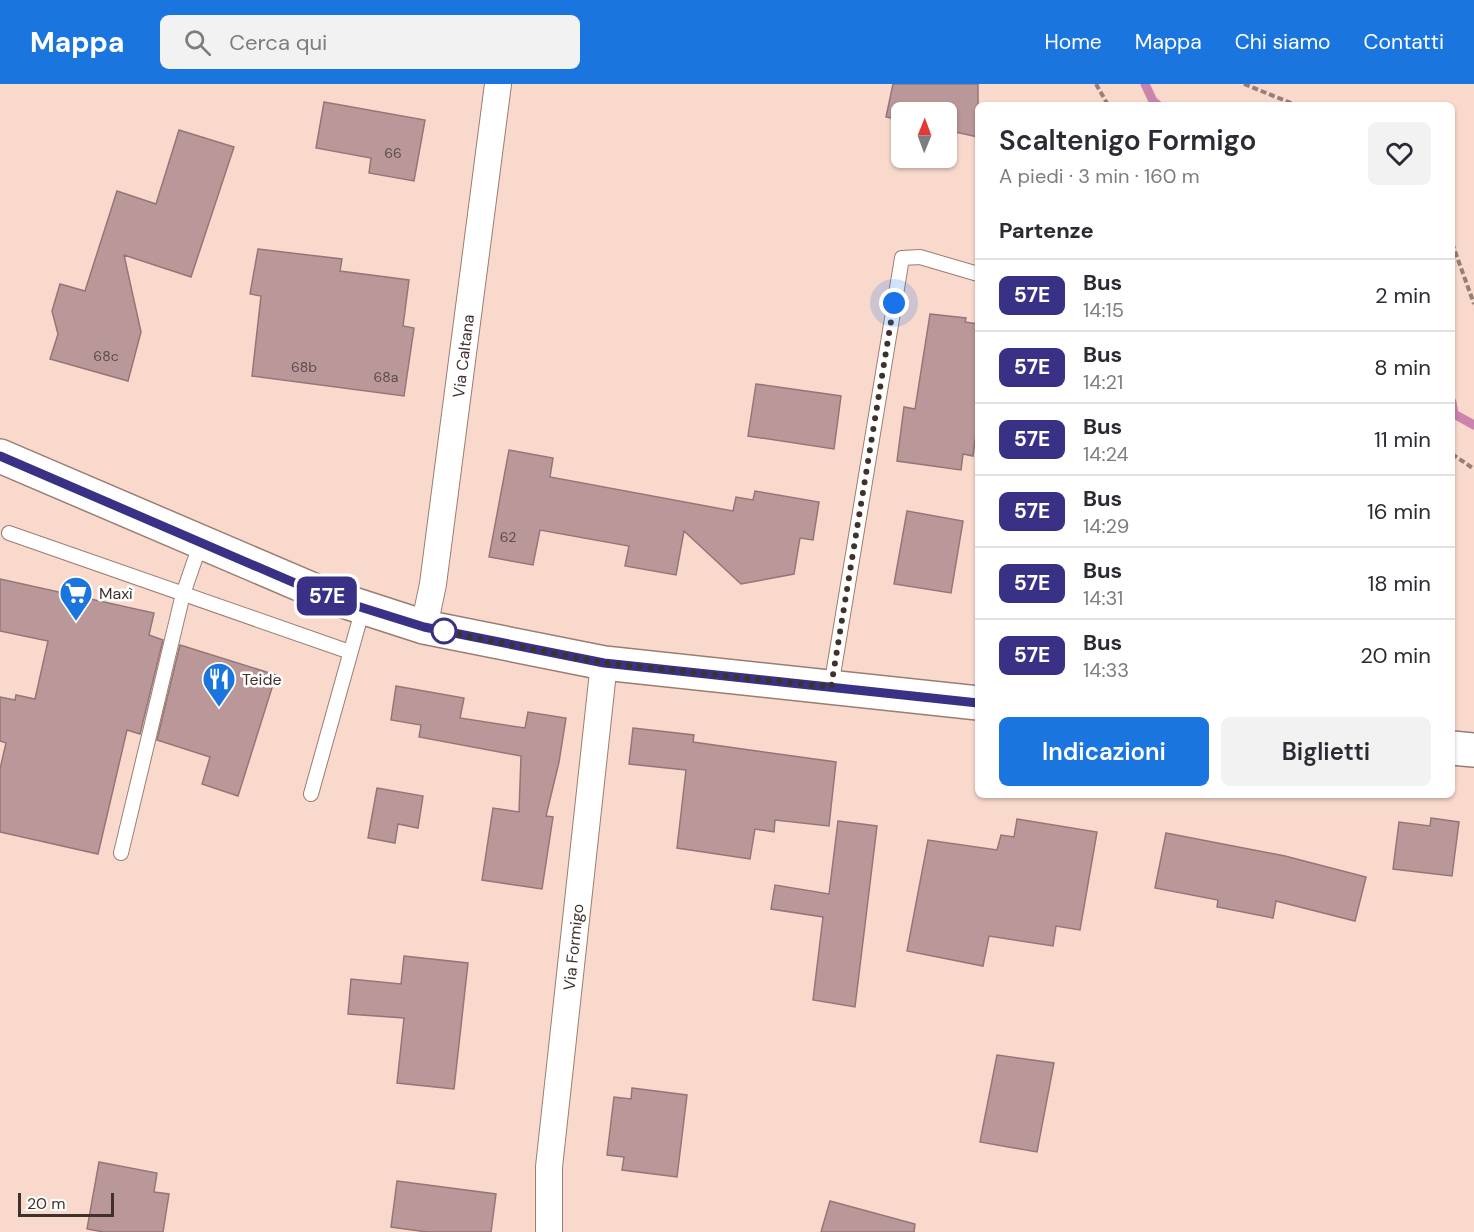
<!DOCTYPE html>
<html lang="it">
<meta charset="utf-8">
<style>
body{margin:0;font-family:"DM Sans",sans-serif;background:#f2f2f3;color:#2b2b33;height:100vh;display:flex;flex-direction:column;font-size:22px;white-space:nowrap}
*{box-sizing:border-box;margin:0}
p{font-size:20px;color:#7c7c81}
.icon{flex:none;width:33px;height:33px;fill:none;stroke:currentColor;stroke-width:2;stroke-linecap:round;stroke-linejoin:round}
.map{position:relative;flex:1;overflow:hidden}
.sheet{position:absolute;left:975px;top:18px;width:480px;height:696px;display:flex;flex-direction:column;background:#fff;border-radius:9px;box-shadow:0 2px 4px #0004}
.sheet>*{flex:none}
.badge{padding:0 12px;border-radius:9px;font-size:21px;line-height:39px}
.needle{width:39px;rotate:1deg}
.controls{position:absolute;left:891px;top:18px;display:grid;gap:12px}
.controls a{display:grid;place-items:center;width:66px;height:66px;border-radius:9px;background:#fff;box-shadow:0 2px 4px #0004;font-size:30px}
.scale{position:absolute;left:18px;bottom:15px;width:96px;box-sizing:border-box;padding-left:6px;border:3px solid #3f322d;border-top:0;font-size:16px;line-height:21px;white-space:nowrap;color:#3f322d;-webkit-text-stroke:4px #fff;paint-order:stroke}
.you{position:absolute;width:30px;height:30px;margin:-15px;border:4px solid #fff;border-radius:50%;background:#1a73e8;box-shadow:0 0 0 9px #1a73e833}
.map>.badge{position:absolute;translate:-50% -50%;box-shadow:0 0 0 3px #fff}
h2{padding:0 24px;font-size:22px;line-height:54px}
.round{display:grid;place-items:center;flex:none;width:63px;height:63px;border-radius:9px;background:#f2f2f3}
.summary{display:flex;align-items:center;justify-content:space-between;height:102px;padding:0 24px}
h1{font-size:28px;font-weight:600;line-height:45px}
.button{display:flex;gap:12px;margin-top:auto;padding:12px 24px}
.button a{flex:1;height:69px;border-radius:9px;background:#1b75df;color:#fff;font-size:24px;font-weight:600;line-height:69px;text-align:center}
.button a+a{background:#f2f2f3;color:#2b2b33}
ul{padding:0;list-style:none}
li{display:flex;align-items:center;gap:18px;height:72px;padding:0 24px;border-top:2px solid #e1e1e2}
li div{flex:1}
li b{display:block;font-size:22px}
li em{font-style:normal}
li .badge{min-width:66px;font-weight:700;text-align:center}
header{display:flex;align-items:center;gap:36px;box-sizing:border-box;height:84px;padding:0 30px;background:#1b75df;color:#fff}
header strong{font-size:28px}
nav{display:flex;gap:33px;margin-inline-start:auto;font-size:21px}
.search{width:420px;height:54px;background:#f2f2f3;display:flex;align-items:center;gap:15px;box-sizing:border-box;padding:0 21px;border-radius:9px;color:#7c7c81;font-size:22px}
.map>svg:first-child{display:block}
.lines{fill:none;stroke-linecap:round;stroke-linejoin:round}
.stream{stroke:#cb84ad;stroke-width:9}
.building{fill:#ba989a;stroke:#957577;stroke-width:1.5}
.lane-casing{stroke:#9a7d71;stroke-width:16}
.street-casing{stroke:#9a7d71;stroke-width:28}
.secondary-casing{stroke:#9a7d71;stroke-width:36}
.path{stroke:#957f76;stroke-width:4;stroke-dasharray:6 3;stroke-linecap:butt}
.lane{stroke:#fff;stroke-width:14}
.street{stroke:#fff;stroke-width:26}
.secondary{stroke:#fff;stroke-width:33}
.line-casing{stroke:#fff;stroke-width:14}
.line{stroke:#393185;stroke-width:9}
.walk{stroke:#3f322d;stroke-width:6;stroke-dasharray:0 10.8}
.stop-dot{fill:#fff;stroke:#393185;stroke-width:3}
.labels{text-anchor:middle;stroke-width:5;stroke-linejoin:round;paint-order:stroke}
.number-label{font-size:14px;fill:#5e4c48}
.street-label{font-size:16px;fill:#3f322d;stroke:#fff}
.poi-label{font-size:16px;fill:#3f322d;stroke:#fff;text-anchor:start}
</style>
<header>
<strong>Mappa</strong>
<div class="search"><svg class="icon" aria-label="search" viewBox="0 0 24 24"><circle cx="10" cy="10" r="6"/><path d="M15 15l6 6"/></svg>Cerca qui</div>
<nav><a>Home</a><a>Mappa</a><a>Chi siamo</a><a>Contatti</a></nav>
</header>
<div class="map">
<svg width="1474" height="1148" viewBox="0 0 1474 1148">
<rect width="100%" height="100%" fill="#f9d9cc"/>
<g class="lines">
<path class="stream" d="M 1145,0 L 1153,17 L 1158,21
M 1452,318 L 1454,330 L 1474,341"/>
</g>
<path class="building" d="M 893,0 L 978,0 L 978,53 L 946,46 L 946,28 L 902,28 L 902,36 L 886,33 Z
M 324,18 L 425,36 L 414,97 L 369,89 L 371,74 L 316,64 Z
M 179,46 L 234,63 L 191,193 L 124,171 L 141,248 L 128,297 L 50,275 L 58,250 L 52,227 L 60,200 L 85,207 L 117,107 L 156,120 Z
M 258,165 L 342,175 L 340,187 L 409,196 L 403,242 L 414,244 L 404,312 L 252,292 L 261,212 L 250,210 Z
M 930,230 L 966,234 L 965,238 L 978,240 L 978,333 L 973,372 L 963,370 L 961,386 L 897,377 L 904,323 L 915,325 Z
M 756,300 L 841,312 L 834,365 L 748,352 Z
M 509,366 L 553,374 L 550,393 L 733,427 L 736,413 L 753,416 L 755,407 L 819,418 L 813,456 L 800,454 L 794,490 L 741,500 L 684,447 L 676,491 L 625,482 L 629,462 L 540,446 L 533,481 L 489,473 Z
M 907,427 L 963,437 L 951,509 L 894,500 Z
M 0,495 L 154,529 L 149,551 L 163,556 L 140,650 L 127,646 L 98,770 L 0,748 L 0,685 L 6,659 L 0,657 L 0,613 L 15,616 L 16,611 L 35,615 L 48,557 L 0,547 Z
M 180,561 L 276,591 L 238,712 L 202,700 L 210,673 L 157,656 Z
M 396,602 L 464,614 L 460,634 L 525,644 L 528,628 L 566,634 L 559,678 L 546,732 L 553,733 L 542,805 L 482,796 L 493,724 L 519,728 L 521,672 L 419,653 L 421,641 L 391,636 Z
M 633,644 L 694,651 L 693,658 L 836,678 L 829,742 L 775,736 L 774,748 L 755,745 L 750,775 L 677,764 L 686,686 L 629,680 Z
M 377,704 L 423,712 L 418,744 L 398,740 L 395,759 L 368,754 Z
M 1431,734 L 1459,738 L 1452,792 L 1393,785 L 1399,738 L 1430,742 Z
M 1017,735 L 1097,748 L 1080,846 L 1056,842 L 1053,862 L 989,852 L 983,882 L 907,867 L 928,756 L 997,766 L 1001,751 L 1014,753 Z
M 838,737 L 877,742 L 855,923 L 813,916 L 823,833 L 771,825 L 775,801 L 829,810 Z
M 1166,749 L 1285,772 L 1366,793 L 1355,837 L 1276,817 L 1273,834 L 1217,823 L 1218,816 L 1155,804 Z
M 404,872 L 468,879 L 454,1005 L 397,999 L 404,934 L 348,930 L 351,895 L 401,900 Z
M 997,971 L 1054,979 L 1037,1068 L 980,1058 Z
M 632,1004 L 687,1011 L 677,1093 L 622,1086 L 624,1073 L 607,1071 L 614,1013 L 631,1015 Z
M 99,1078 L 157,1089 L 154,1108 L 169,1110 L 163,1148 L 104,1148 L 87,1145 Z
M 397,1097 L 496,1110 L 491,1148 L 427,1148 L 391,1143 Z
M 830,1117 L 915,1140 L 914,1148 L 821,1148 Z"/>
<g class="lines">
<g class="lane-casing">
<path id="lane" d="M 9,449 L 350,568
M 831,603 L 902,174 L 920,173 L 978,190
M 311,710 L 363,524
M 121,769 L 183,510 L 201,458"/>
</g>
<g class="street-casing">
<path id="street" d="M 424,543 L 433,500 L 498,0
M 549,1148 L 549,1083 L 604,579"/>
</g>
<g class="secondary-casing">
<path id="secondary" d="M 0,372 L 325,511 L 424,543 L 604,579 L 978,619
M 1452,664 L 1474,666"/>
</g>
<path class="path" d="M 1096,0 L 1108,21
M 1244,0 L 1296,21
M 1452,159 L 1474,220
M 1452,370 L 1474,385"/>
<use href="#lane" class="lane"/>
<use href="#street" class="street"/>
<use href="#secondary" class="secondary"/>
</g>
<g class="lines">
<g class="line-casing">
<path id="line" d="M 0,372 L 325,512 L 424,543 L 604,579 L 978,619"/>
</g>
<use href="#line" class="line"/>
<path class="walk" d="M 444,547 L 441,547 L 604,579 L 831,603 L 894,219"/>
</g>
<defs>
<g id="supermarket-pin" transform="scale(1.725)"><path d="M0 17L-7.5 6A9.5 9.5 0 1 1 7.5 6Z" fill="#1b75df" stroke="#fff"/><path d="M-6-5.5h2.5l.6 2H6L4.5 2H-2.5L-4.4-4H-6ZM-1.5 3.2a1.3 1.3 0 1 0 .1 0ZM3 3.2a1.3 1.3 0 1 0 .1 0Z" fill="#fff"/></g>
<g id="restaurant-pin" transform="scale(1.725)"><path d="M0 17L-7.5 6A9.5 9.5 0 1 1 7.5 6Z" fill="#1b75df" stroke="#fff"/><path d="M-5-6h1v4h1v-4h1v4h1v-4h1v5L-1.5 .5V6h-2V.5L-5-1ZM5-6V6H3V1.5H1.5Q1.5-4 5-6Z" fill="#fff"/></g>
</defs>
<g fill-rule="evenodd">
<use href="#supermarket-pin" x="76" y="509"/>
<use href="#restaurant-pin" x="219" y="595"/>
</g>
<circle class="stop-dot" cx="444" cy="547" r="12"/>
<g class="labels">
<g class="number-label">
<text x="393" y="74">66</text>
<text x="106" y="277">68c</text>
<text x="304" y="288">68b</text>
<text x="386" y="298">68a</text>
<text x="508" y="458">62</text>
</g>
<g class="street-label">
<text transform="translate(463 272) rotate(-83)" y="6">Via Caltana</text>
<text transform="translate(573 863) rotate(-84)" y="6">Via Formigo</text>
</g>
<g class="poi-label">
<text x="99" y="515">Maxì</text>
<text x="242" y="601">Teide</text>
</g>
</g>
</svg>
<div class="controls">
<a><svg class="needle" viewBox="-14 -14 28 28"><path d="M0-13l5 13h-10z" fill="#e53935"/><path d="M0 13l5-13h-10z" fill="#7c7c81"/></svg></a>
</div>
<div class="scale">20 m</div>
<div class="you" style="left:894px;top:219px"></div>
<b class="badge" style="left:327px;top:512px;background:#393185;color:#fff">57E</b>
<section class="sheet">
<div class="summary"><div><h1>Scaltenigo Formigo</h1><p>A piedi · 3 min · 160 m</p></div><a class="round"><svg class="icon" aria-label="heart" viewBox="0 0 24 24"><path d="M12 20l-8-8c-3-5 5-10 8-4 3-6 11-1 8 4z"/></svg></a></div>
<h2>Partenze</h2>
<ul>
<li><span class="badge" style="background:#393185;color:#fff">57E</span><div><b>Bus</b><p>14:15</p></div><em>2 min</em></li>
<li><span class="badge" style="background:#393185;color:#fff">57E</span><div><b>Bus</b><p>14:21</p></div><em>8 min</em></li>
<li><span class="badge" style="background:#393185;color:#fff">57E</span><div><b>Bus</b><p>14:24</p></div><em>11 min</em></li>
<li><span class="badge" style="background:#393185;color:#fff">57E</span><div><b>Bus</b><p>14:29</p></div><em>16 min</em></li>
<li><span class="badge" style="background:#393185;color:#fff">57E</span><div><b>Bus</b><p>14:31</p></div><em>18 min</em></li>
<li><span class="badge" style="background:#393185;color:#fff">57E</span><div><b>Bus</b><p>14:33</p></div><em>20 min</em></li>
</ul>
<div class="button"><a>Indicazioni</a><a>Biglietti</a></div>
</section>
</div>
